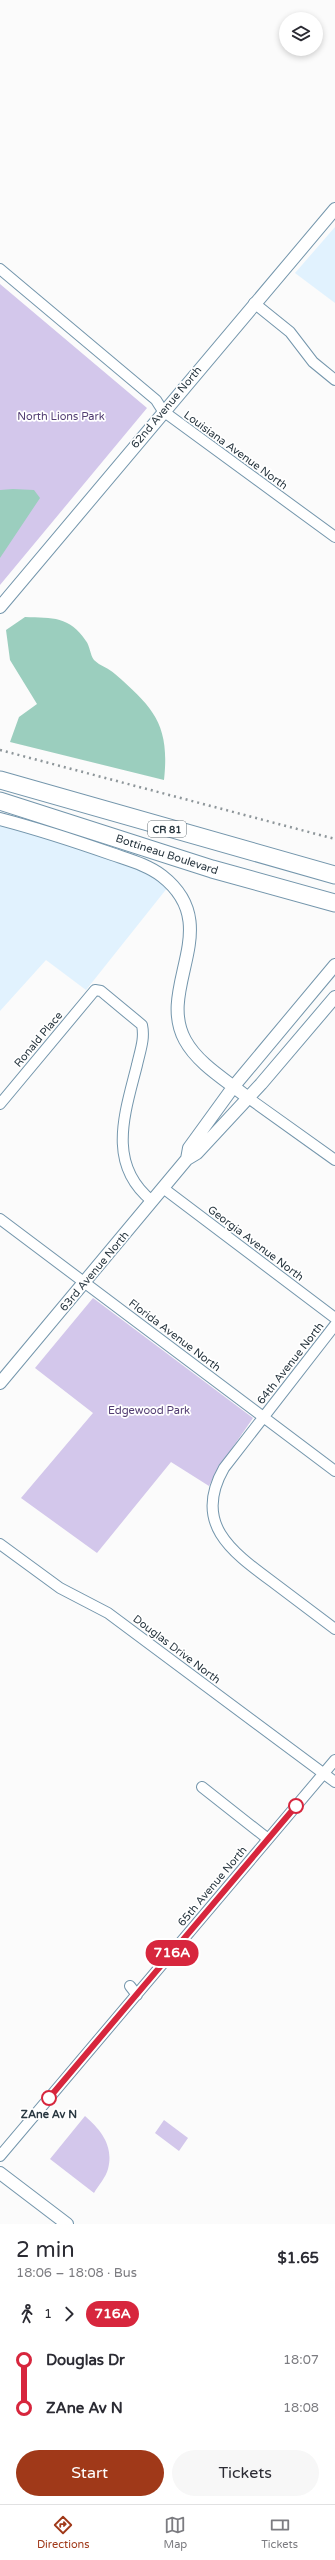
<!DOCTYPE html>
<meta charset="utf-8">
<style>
body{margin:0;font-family:"Varela Round",sans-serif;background:#f7f7f7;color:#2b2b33;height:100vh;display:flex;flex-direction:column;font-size:15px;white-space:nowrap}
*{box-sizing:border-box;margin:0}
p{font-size:13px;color:#7c7c81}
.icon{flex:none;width:22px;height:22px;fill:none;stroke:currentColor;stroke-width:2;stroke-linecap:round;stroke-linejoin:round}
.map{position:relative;height:2224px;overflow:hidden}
.drawer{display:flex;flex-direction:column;background:#fff;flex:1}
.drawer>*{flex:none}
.badge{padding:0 8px;border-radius:13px;font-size:14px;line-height:26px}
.tools{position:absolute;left:279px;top:12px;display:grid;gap:8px}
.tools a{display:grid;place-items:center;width:44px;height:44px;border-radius:50%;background:#fff;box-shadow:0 2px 6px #0003;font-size:20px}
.map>.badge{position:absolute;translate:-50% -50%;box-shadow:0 0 0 2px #fff}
.legs{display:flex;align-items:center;gap:6px;height:44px;padding:0 16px;font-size:13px}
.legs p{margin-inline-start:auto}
.headline{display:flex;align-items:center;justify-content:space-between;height:68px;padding:0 16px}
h1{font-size:22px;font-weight:600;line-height:30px}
.cta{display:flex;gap:8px;margin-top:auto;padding:8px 16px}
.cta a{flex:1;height:46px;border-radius:24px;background:#a03919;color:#fff;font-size:16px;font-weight:600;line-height:46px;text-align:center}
.cta a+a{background:#f7f7f7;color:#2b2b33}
ul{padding:0 16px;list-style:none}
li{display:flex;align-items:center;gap:14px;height:48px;font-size:15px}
li i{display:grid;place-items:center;width:6px;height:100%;margin:0 5px;background:currentColor}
li i::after{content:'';width:10px;height:10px;margin:-5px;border:3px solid;border-radius:50%;background:#fff}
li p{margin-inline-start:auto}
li:first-child i{background:linear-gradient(#0000 50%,currentColor 0)}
li:last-child i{background:linear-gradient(currentColor 50%,#0000 0)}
.tabs{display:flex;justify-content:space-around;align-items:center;height:56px;border-top:1px solid #e1e1e2;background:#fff;font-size:11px;color:#7c7c81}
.tabs a{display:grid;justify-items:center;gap:2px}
.tabs .active{color:#a03919}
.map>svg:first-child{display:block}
.built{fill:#e1f2fe}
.green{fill:#d3c7eb}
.water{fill:#9bcebe}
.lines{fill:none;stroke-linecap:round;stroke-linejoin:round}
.minor-casing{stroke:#7496ac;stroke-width:12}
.tertiary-casing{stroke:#7496ac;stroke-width:14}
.trunk-casing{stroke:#7496ac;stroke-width:19}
.minor{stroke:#fff;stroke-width:10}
.tertiary{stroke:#fff;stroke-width:12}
.trunk{stroke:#fff;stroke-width:17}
.rail{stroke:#8e969a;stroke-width:2.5;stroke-dasharray:2 4;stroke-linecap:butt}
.line-1-casing{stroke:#fff;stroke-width:9}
.line-1{stroke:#d7263d;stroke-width:6}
.stop-1-dot{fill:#fff;stroke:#d7263d;stroke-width:2}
.labels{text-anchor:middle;stroke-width:3.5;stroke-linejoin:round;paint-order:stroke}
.shield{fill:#fff;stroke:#697379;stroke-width:1}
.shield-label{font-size:10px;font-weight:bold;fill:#293740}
.street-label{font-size:11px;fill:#293740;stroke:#fff}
.park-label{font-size:11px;fill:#523d72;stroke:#fff}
.stop-label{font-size:11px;font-weight:bold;fill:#293740;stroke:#fff}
</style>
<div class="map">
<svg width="335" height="2224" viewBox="0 0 335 2224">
<rect width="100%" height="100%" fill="#fbfbfb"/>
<path class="built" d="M 335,227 L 335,303 L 295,273 Z
M 0,824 L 136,867 L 155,874 L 168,887 L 86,990 L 46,960 L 0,1011 Z"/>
<path class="green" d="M 0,284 L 147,408 L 0,585 Z
M 93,1298 L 253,1418 L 217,1470 L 209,1486 L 171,1462 L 97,1553 L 21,1498 L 93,1413 L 35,1368 Z
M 85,2116 C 101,2130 114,2146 108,2169 C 106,2177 98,2186 94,2193 L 50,2159 Z
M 164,2120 L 188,2138 L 179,2151 L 155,2133 Z"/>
<path class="water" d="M 13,489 L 34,490 L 40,498 L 0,558 L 0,490 Z
M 25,617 C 53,618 69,616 86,641 C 90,646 90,655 94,660 C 100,666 109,668 115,674 C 154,708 170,725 164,780 L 10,742 L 19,717 L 37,704 L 10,660 L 6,630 Z"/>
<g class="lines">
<g class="minor-casing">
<path id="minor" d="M 0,269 L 156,400 L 163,411 L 335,537
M 254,303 L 290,332 L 313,362 L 335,380
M 247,1097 L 335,1160
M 0,1104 L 95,990 L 101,991 L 142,1025 C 145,1039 140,1051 137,1065 C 125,1113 106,1164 152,1201
M 163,1188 L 335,1318
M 0,1219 L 335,1471
M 335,1325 L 224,1468 C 192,1524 232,1552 274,1583 C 294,1598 315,1614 335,1629
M 0,1544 L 60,1588 L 108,1613 L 335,1782
M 202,1787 L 268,1839
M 130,1986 L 137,1995
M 0,2156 L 335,1760"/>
</g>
<g class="tertiary-casing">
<path id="tertiary" d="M 0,607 L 335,209
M 0,819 C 38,829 75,841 112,854 C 129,860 148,865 162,876 C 226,926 156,987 185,1040 C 198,1064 226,1080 247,1097
M 187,1159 L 189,1148 L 234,1086 L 335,965
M 0,1383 L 187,1159 L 197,1153 L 261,1084 L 335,997
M 0,2173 L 67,2224"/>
</g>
<g class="trunk-casing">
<path id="trunk" d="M 0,780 L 335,875
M 0,801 L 212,869 L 335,903"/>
</g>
<use href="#minor" class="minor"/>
<use href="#tertiary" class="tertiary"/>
<use href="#trunk" class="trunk"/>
<path class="rail" d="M 0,750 L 335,839"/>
</g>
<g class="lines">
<g class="line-1-casing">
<path id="line-1" d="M 49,2098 L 296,1806"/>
</g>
<use href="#line-1" class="line-1"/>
</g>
<g class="stop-1-dot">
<circle cx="296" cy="1806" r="7"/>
<circle cx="49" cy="2098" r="7"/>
</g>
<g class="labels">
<rect class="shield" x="148" y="821" width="38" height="16" rx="3"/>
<g class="shield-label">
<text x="167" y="833">CR 81</text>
</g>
<g class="street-label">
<text transform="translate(166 407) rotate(-50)" y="4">62nd Avenue North</text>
<text transform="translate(236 450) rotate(36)" y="4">Louisiana Avenue North</text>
<text transform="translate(167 854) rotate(18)" y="4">Bottineau Boulevard</text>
<text transform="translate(38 1039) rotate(-50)" y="4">Ronald Place</text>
<text transform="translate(256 1243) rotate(37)" y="4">Georgia Avenue North</text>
<text transform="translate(94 1271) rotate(-50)" y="4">63rd Avenue North</text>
<text transform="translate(175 1335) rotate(37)" y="4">Florida Avenue North</text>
<text transform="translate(290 1363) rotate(-52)" y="4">64th Avenue North</text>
<text transform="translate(177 1649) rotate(37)" y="4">Douglas Drive North</text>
<text transform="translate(212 1886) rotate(-50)" y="4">65th Avenue North</text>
</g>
<g class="park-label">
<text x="61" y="420">North Lions Park</text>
<text x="149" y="1414">Edgewood Park</text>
</g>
<g class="stop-label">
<text x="49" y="2118">ZAne Av N</text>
</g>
</g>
</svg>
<div class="tools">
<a><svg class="icon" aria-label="layers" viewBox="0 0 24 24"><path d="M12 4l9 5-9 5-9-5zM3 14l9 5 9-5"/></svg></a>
</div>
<b class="badge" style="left:172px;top:1953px;background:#d7263d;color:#fff">716A</b>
</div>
<section class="drawer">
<div class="headline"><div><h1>2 min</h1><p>18:06 – 18:08 · Bus</p></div><b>$1.65</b></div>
<div class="legs"><svg class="icon" aria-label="walk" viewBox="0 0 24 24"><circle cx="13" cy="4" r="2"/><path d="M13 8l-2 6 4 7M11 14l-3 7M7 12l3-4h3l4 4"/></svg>1<svg class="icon" aria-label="forward" viewBox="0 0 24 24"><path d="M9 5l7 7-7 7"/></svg><b class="badge" style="background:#d7263d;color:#fff">716A</b></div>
<ul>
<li><i style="color:#d7263d"></i><b>Douglas Dr</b><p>18:07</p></li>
<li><i style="color:#d7263d"></i><b>ZAne Av N</b><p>18:08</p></li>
</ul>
<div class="cta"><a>Start</a><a>Tickets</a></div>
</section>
<nav class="tabs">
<a class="active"><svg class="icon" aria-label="directions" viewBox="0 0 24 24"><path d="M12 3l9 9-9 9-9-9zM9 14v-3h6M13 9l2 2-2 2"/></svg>Directions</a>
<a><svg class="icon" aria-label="map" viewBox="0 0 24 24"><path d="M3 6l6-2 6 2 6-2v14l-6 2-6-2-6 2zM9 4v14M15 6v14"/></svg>Map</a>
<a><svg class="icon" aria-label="tickets" viewBox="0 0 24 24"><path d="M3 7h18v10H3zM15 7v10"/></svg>Tickets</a>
</nav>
